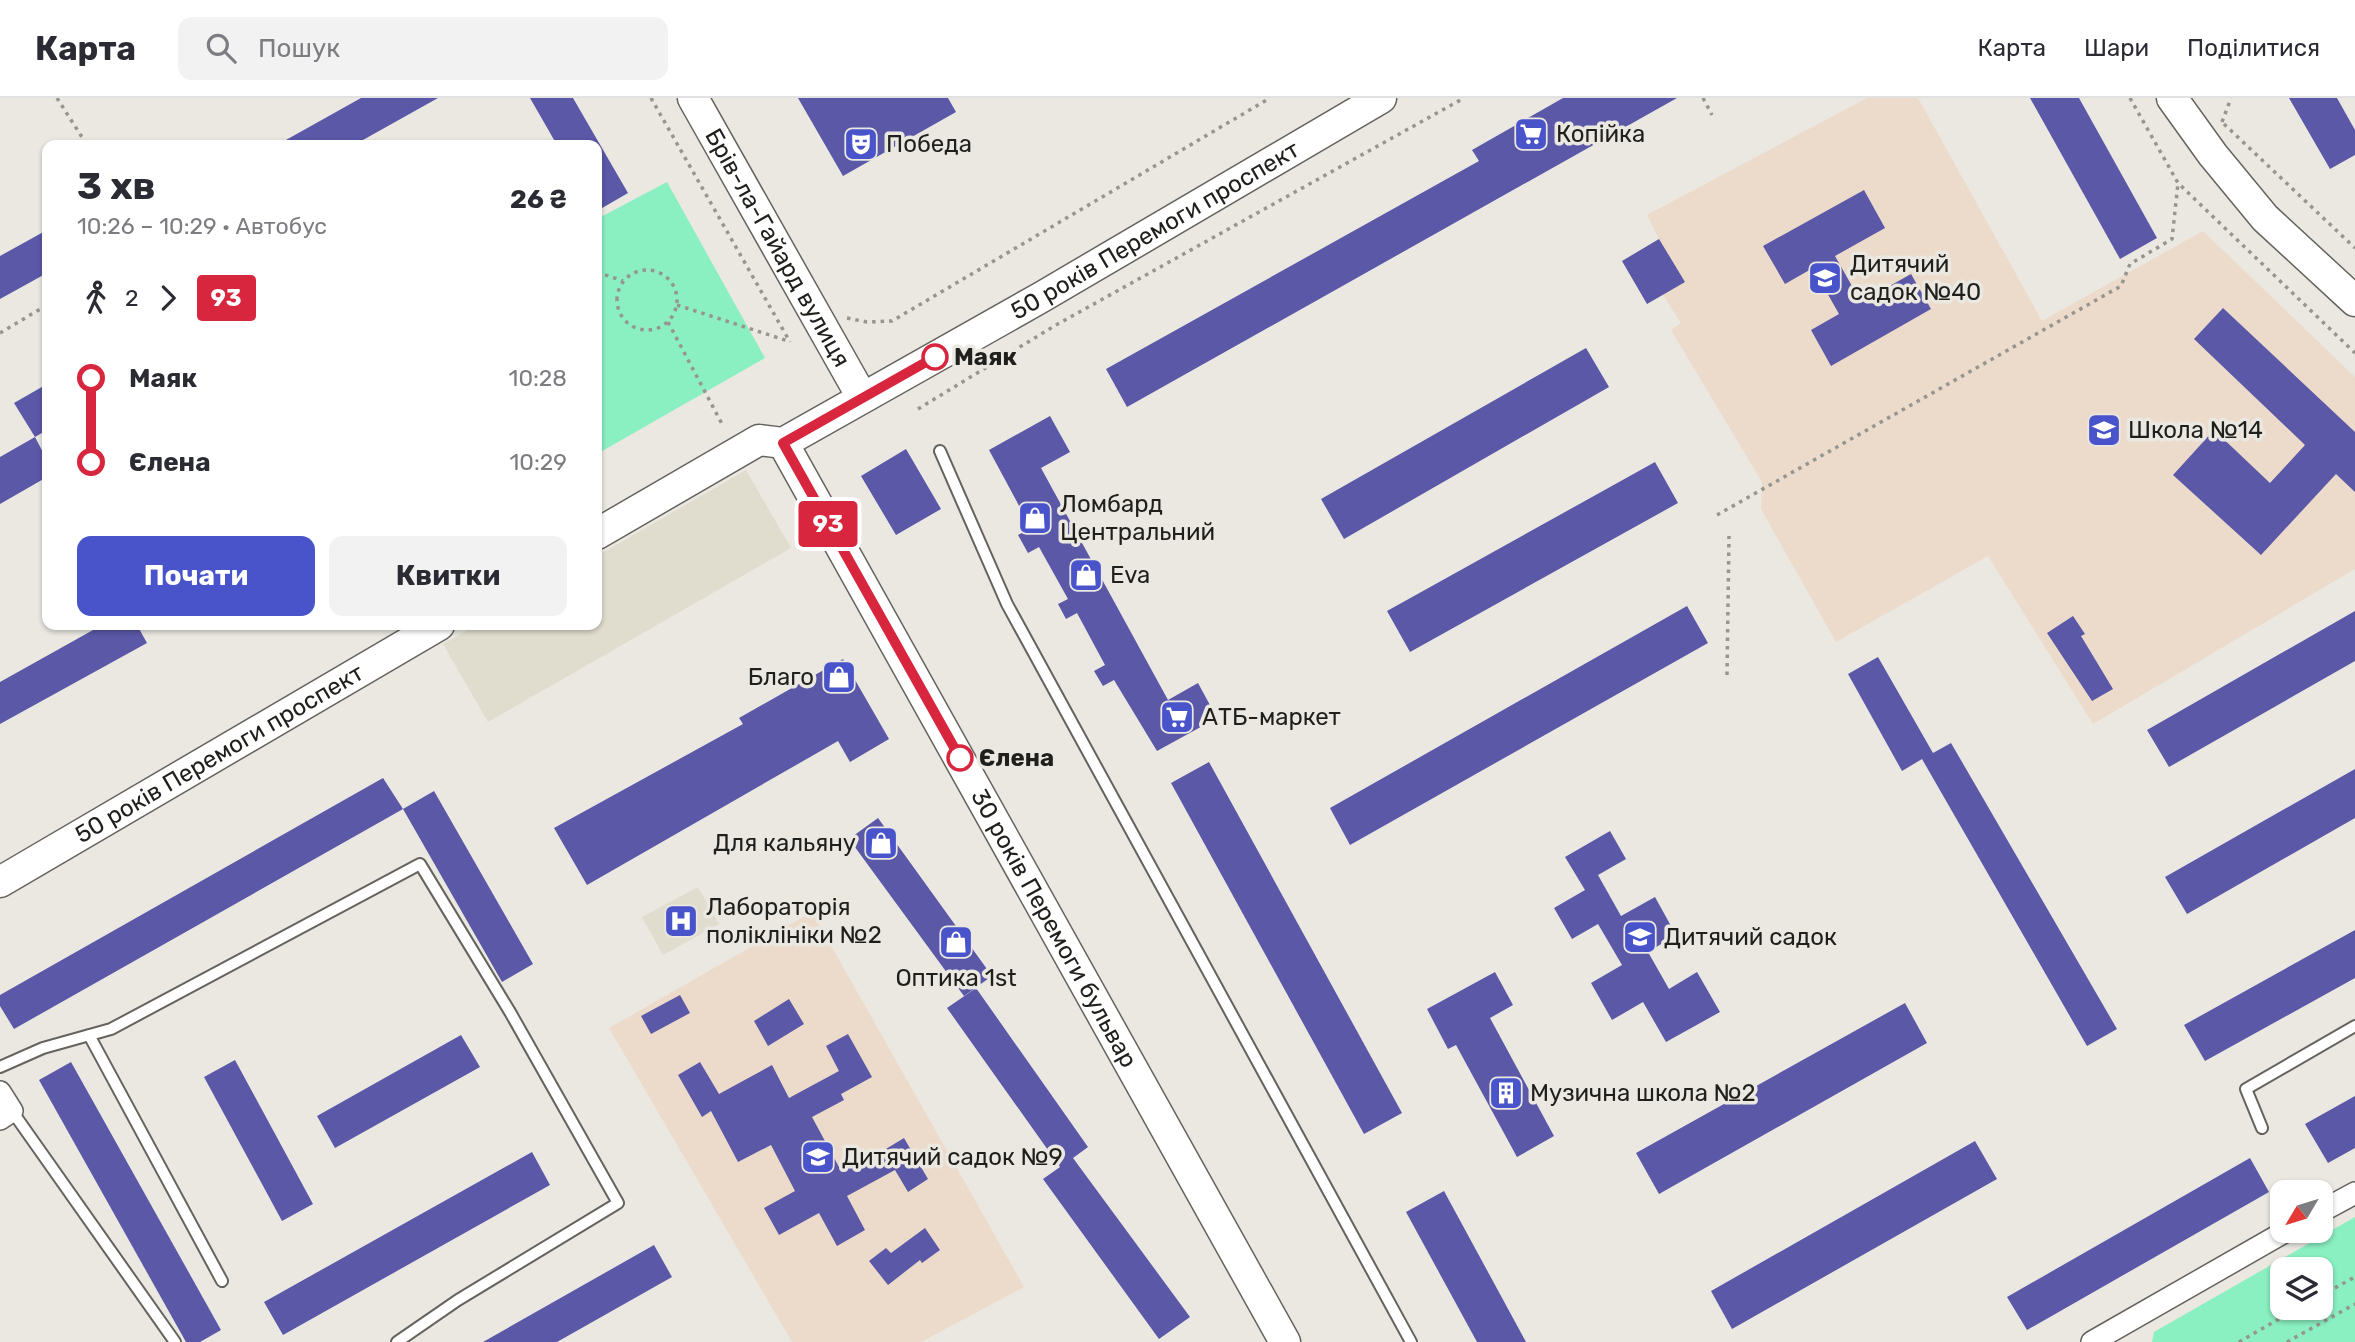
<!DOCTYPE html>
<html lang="uk">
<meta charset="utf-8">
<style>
body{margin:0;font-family:Rubik,sans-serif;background:#f2f2f3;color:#2b2b33;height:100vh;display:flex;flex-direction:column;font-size:26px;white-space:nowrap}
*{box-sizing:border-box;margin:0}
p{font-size:23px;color:#7c7c81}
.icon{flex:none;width:38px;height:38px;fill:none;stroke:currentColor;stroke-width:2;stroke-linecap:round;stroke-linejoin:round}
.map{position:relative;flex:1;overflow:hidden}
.details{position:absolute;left:42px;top:42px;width:560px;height:490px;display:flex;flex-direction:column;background:#fff;border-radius:14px;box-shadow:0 2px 5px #0004}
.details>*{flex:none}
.badge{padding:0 14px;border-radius:5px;font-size:24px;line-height:46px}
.needle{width:46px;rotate:232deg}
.tools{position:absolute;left:2270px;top:1082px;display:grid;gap:14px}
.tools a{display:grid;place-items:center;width:63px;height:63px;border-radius:14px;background:#fff;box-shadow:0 2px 5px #0004;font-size:35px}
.map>.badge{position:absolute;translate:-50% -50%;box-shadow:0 0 0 4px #fff}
.legs{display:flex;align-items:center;gap:10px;height:77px;padding:0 35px;font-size:23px}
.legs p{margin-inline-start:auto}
.overview{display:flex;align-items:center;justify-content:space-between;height:119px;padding:0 35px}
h1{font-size:38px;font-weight:700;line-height:52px}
.cta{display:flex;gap:14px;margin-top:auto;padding:14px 35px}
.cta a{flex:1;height:80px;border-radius:14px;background:#4a54ca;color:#fff;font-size:28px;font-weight:700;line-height:80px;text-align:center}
.cta a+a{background:#f2f2f3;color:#2b2b33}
ul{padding:0 35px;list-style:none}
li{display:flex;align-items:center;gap:24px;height:84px;font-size:26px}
li i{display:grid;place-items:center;width:10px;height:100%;margin:0 9px;background:currentColor}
li i::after{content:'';width:18px;height:18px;margin:-9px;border:5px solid;border-radius:50%;background:#fff}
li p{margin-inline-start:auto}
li:first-child i{background:linear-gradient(#0000 50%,currentColor 0)}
li:last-child i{background:linear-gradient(currentColor 50%,#0000 0)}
header{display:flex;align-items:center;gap:42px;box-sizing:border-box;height:98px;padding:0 35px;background:#fff;border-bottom:2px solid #e1e1e2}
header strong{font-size:33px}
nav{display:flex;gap:38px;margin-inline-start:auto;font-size:24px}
.search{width:490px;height:63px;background:#f2f2f3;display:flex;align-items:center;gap:18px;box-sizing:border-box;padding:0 24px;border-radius:14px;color:#7c7c81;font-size:26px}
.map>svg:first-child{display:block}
.built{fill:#e0ddce}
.education{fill:#ecdbca}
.green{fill:#8aefc1;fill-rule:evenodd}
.building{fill:#5a58a7}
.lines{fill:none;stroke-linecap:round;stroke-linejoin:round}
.lane-casing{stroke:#65635d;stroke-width:14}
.street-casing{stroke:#65635d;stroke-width:24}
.secondary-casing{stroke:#65635d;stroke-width:33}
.path{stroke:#96958f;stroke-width:3.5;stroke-dasharray:3.5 5;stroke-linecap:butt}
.lane{stroke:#fff;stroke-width:10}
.street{stroke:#fff;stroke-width:21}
.secondary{stroke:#fff;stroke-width:30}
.line-1-casing{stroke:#fff;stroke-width:16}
.line-1{stroke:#d7263d;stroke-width:10}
.stop-1-dot{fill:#fff;stroke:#d7263d;stroke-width:3.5}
.labels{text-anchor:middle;stroke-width:7;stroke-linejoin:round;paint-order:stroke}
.poi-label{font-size:24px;fill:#1f1f1c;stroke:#eae8e1;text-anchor:start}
.street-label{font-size:24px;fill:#1f1f1c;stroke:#eae8e1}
.stop-label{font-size:24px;font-weight:bold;fill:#1f1f1c;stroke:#eae8e1;text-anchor:start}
</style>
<header>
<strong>Карта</strong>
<div class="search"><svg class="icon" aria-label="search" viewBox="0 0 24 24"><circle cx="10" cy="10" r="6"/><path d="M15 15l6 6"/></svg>Пошук</div>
<nav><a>Карта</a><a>Шари</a><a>Поділитися</a></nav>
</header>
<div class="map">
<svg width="2355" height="1244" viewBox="0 0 2355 1244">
<rect width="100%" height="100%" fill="#eae8e1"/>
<path class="built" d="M 746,372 L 791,450 L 488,624 L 443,546 L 477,527 L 597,527 L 597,458 Z
M 698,789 L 719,826 L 663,857 L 642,819 Z"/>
<path class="education" d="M 1867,0 L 1918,0 L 2042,223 L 2203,133 L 2355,279 L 2355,471 L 2093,626 L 1988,458 L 1836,544 L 1761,411 L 1762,384 L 1671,232 L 1681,225 L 1663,197 L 1647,206 L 1622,163 L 1659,141 L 1647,117 Z
M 812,814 L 1024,1189 L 921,1244 L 792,1244 L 609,930 Z"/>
<path class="green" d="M 667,84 L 765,260 L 597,356 L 597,121 Z
M 2355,1119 L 2355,1244 L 2152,1244 L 2154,1234 ZM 2282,1171 L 2320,1171 L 2320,1209 L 2282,1209 Z"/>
<path class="building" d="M 361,0 L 438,0 L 354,47 L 277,47 Z
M 530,0 L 573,0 L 628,95 L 597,113 L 597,47 L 557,47 Z
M 798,0 L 948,0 L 956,14 L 843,78 Z
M 1563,0 L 1677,0 L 1127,309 L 1106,271 L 1479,63 L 1472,52 Z
M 2030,0 L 2079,0 L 2157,140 L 2120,161 Z
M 2289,0 L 2337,0 L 2355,32 L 2355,57 L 2330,71 Z
M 1864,92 L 1885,130 L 1835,158 L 1861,204 L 1911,176 L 1931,211 L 1831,268 L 1811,232 L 1839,216 L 1813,170 L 1785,186 L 1763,148 Z
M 47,132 L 47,175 L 0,201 L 0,158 Z
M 1659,141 L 1685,184 L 1647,206 L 1622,163 Z
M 2223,210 L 2355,334 L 2355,394 L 2336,376 L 2261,457 L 2173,377 L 2214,332 L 2270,385 L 2305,347 L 2194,241 Z
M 1586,250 L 1609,289 L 1344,441 L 1321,401 Z
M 47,286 L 47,332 L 35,339 L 14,305 Z
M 1050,318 L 1070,354 L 1041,370 L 1168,602 L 1198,585 L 1217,620 L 1157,653 L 1114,582 L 1103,588 L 1094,573 L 1105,567 L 1077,515 L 1066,521 L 1058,506 L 1068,501 L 1039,449 L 1028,455 L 1018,437 L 1031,430 L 989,352 Z
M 35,339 L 47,362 L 47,379 L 0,406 L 0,359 Z
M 906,351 L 941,411 L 896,437 L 861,378 Z
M 1655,364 L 1678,405 L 1410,554 L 1387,513 Z
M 1687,508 L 1708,545 L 1350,747 L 1330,710 Z
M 2355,513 L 2355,563 L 2169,669 L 2147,632 Z
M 2073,518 L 2085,536 L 2081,538 L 2113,591 L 2092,603 L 2047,535 Z
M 102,527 L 137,527 L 147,545 L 0,626 L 0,584 Z
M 1878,559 L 1933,655 L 1951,645 L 2117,931 L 2087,948 L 1922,661 L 1902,673 L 1848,576 Z
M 843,561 L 889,641 L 850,664 L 838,643 L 587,787 L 554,730 L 743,626 L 739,620 Z
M 1209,664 L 1402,1015 L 1364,1036 L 1171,685 Z
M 2355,671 L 2355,720 L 2187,816 L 2165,779 Z
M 383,680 L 403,711 L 14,931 L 0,908 L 0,897 Z
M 434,693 L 533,866 L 502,884 L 403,711 Z
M 878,720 L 992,878 L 964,898 L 849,741 Z
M 1610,733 L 1626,761 L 1598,777 L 1621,818 L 1655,799 L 1676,837 L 1648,854 L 1669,891 L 1697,874 L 1720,914 L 1666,944 L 1643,904 L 1612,922 L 1591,885 L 1622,867 L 1598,826 L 1572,841 L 1554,810 L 1585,792 L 1565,759 Z
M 2355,832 L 2355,880 L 2205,963 L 2184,927 Z
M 1495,874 L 1513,907 L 1490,920 L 1554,1038 L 1517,1059 L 1456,947 L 1448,951 L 1427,911 Z
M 976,890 L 1088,1049 L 1073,1060 L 1190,1219 L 1159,1241 L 1043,1081 L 1060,1069 L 947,910 Z
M 680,897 L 690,915 L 651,936 L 641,918 Z
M 789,901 L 804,926 L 768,948 L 754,923 Z
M 1905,905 L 1927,945 L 1659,1096 L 1636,1055 Z
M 848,936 L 872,979 L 841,996 L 844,1002 L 812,1019 L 839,1069 L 872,1051 L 876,1057 L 904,1040 L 928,1081 L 908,1094 L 895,1072 L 847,1098 L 865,1132 L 837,1148 L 819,1115 L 779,1137 L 764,1110 L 795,1093 L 771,1047 L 738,1064 L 711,1013 L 702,1019 L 678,977 L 700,964 L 719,996 L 772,967 L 789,1000 L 839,973 L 826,948 Z
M 461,937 L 480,969 L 335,1050 L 317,1018 Z
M 235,962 L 313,1106 L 282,1123 L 204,979 Z
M 71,964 L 221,1232 L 200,1244 L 186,1244 L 39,982 Z
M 2355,998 L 2355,1050 L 2328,1065 L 2305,1026 Z
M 1975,1043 L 1997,1081 L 1732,1231 L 1711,1193 Z
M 532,1054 L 550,1087 L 283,1237 L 264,1204 Z
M 2250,1060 L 2269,1094 L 2027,1232 L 2007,1199 Z
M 1444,1093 L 1526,1244 L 1477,1244 L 1406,1114 Z
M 925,1130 L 940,1152 L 922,1165 L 920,1162 L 888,1187 L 869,1163 L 886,1150 L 891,1155 Z
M 654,1147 L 672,1179 L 557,1244 L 483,1244 Z"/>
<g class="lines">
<g class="lane-casing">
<path id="lane" d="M 940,353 L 1007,506 L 1411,1244
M 89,937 L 222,1183
M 0,969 L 43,950 L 111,931 L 420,766 L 510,914 L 618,1105 L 458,1202 L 397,1244
M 12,1013 L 175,1244
M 2262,1030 L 2246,991 L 2355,928"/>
</g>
<g class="street-casing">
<path id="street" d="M 0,994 L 12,1013 L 0,1021
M 2320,1114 L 2355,1095
M 2092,1244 L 2288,1132"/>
</g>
<g class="secondary-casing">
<g id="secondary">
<path id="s1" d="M 693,0 L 862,299"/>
<path d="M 2172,0 L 2213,57 L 2265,120 L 2355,203"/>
<path id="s2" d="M 783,345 L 1285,1244"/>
<path id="s3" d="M 597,436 L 759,342 L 783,345 L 1040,200 L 1381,0"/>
<path id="s4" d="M 0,784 L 439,527"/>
</g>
</g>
<path class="path" d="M 57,0 L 87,47
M 651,0 L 790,244
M 1703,0 L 1712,17
M 2130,0 L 2178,85 L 2355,255
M 2222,24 L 2231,0
M 2224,26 L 2355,150
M617 202a30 30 0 1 1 60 0a30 30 0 1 1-60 0Z
M 597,174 L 623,183
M 677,207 L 788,243
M 847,220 L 867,224 L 892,223 L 1270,0
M 668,224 L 722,326
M 0,235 L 47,207
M 918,311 L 1056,227 L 1464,0
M 1717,417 L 2121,188 L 2130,166 L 2172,141 L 2178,85
M 1727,577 L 1729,438
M 2320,1198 L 2355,1179
M 2239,1244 L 2300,1209
M 2287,1244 L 2355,1206"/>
<use href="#lane" class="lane"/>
<use href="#street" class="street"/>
<use href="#secondary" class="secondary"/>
</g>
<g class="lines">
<g class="line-1-casing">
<path id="line-1" d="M 935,259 L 783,345 L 960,660"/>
</g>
<use href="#line-1" class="line-1"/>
</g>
<defs>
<g id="supermarket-square" transform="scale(1.75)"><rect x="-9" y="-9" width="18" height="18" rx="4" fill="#4a54ca" stroke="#eae8e1"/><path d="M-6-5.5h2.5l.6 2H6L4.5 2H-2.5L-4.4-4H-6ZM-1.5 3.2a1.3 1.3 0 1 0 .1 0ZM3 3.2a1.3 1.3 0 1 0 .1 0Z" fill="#fff"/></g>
<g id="theatre-square" transform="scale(1.75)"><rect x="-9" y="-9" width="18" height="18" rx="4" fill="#4a54ca" stroke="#eae8e1"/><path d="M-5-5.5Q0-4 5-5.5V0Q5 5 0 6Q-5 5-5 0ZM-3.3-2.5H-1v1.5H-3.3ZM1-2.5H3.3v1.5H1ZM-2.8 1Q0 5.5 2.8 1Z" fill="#fff"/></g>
<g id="school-square" transform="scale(1.75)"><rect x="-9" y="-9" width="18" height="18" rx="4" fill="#4a54ca" stroke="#eae8e1"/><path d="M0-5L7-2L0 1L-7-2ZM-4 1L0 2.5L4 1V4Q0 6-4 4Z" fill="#fff"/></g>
<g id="shop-square" transform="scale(1.75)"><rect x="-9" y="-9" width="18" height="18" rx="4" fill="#4a54ca" stroke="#eae8e1"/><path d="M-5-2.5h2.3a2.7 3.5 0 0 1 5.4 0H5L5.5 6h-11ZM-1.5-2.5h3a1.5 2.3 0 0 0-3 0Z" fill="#fff"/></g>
<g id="hospital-square" transform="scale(1.75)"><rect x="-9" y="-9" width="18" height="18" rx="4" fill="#4a54ca" stroke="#eae8e1"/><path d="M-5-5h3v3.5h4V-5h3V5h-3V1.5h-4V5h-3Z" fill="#fff"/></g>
<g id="building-square" transform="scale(1.75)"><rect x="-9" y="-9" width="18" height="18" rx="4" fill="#4a54ca" stroke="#eae8e1"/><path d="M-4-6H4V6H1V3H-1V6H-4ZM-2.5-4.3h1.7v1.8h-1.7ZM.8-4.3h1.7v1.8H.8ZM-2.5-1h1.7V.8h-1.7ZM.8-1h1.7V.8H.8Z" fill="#fff"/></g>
</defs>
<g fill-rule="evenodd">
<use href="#supermarket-square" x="1531" y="36"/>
<use href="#theatre-square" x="861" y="46"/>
<use href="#school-square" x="1825" y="180"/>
<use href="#school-square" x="2104" y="332"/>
<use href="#shop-square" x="1035" y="420"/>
<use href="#shop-square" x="1086" y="477"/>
<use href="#shop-square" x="839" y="579"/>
<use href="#supermarket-square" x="1177" y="619"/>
<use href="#shop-square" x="881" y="745"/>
<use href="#hospital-square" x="681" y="823"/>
<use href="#school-square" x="1640" y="839"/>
<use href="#shop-square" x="956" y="844"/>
<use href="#building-square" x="1506" y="995"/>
<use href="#school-square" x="818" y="1059"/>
</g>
<g class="stop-1-dot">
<circle cx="935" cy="259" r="12"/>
<circle cx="960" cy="660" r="12"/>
</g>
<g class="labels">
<g class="poi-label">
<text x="1556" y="44">Копійка</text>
<text x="886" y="54">Победа</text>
<text x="1850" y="174">Дитячий<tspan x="1850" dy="28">садок №40</tspan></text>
<text x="2128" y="340">Школа №14</text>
<text x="1060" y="414">Ломбард<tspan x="1060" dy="28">Центральний</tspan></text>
<text x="1110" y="485">Eva</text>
<text x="814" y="587" text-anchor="end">Благо</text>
<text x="1202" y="627">АТБ-маркет</text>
<text x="856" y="753" text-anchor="end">Для кальяну</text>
<text x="706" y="817">Лабораторія<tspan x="706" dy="28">поліклініки №2</tspan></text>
<text x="1664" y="847">Дитячий садок</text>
<text x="956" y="888" text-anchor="middle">Оптика 1st</text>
<text x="1530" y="1003">Музична школа №2</text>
<text x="842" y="1067">Дитячий садок №9</text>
</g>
<g class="street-label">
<text dy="8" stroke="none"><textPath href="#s3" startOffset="640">50 років Перемоги проспект</textPath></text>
<text dy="8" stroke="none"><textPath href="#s1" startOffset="172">Брів-ла-Гайард вулиця</textPath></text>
<text dy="8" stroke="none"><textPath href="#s4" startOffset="254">50 років Перемоги проспект</textPath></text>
<text dy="8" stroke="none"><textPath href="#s2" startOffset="556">30 років Перемоги бульвар</textPath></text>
</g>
<g class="stop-label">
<text x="954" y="267">Маяк</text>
<text x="979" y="668">Єлена</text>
</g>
</g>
</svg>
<div class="tools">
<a><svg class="needle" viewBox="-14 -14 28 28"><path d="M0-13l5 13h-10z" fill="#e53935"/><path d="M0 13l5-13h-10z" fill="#7c7c81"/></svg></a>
<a><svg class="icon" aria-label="layers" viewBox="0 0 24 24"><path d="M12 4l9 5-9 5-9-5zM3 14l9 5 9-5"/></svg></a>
</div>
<b class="badge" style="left:828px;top:426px;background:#d7263d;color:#fff">93</b>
<section class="details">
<div class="overview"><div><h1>3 хв</h1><p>10:26 – 10:29 · Автобус</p></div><b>26 ₴</b></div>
<div class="legs"><svg class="icon" aria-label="walk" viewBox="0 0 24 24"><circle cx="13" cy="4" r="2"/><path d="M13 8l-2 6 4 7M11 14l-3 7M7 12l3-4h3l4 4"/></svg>2<svg class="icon" aria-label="forward" viewBox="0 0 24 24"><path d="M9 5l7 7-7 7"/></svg><b class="badge" style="background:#d7263d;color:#fff">93</b></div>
<ul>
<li><i style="color:#d7263d"></i><b>Маяк</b><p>10:28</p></li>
<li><i style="color:#d7263d"></i><b>Єлена</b><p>10:29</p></li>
</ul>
<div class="cta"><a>Почати</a><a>Квитки</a></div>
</section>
</div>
